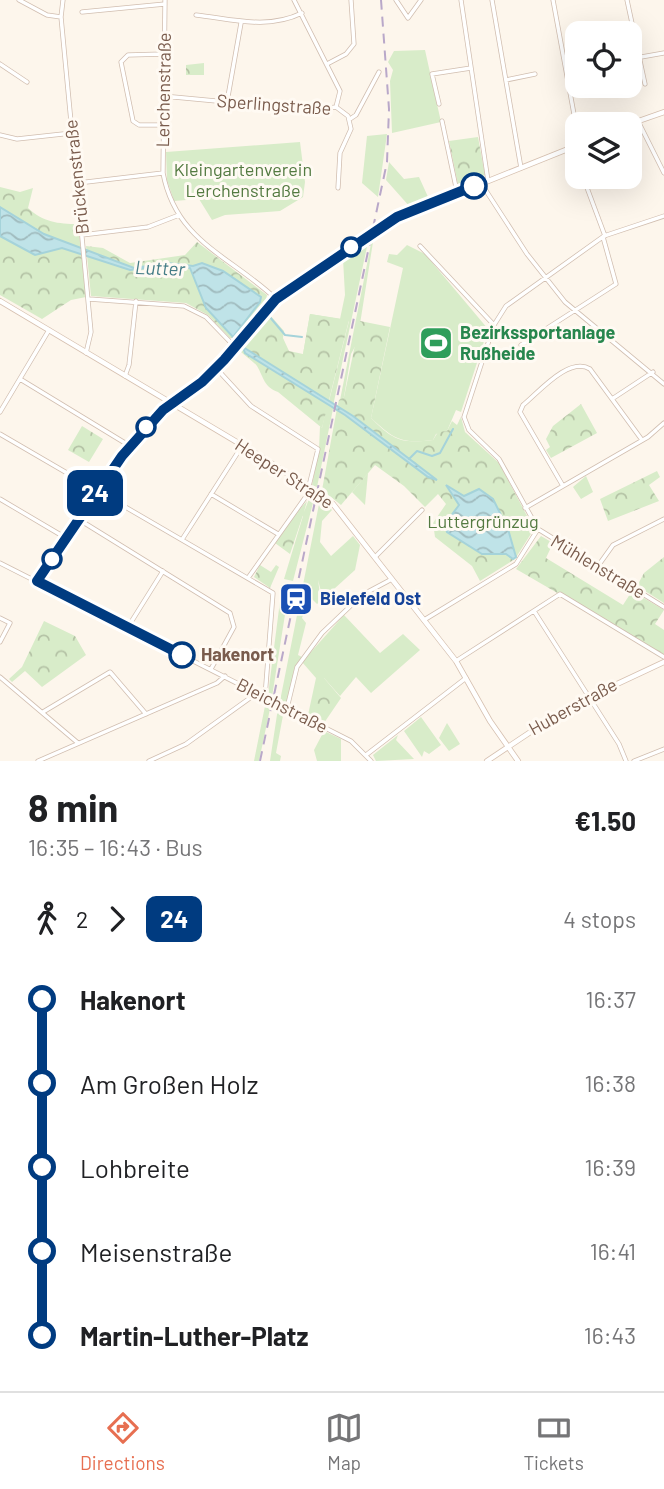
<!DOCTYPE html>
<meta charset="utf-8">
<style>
body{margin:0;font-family:Barlow,sans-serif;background:#f6f6f6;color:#202124;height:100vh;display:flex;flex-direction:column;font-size:26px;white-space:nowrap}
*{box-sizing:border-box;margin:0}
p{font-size:23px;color:#757577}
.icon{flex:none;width:38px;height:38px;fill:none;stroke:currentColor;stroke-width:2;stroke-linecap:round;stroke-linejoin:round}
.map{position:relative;height:761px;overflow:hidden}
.panel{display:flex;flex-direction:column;background:#fff;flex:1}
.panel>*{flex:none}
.badge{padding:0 14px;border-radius:10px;font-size:24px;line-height:46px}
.buttons{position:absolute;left:565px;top:21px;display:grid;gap:14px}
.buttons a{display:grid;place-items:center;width:77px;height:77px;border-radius:14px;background:#fff;box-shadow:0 7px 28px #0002;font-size:35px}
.map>.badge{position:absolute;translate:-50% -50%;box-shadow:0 0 0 4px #fff}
.legs{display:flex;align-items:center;gap:10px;height:77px;padding:0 28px;font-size:23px}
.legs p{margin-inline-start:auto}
.summary{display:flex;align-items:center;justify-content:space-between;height:119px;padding:0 28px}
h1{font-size:38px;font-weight:700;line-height:52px}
ul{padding:0 28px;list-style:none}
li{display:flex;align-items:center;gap:24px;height:84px;font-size:26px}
li i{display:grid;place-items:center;width:10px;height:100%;margin:0 9px;background:currentColor}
li i::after{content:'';width:18px;height:18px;margin:-9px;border:5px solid;border-radius:50%;background:#fff}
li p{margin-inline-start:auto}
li:first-child i{background:linear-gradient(#0000 50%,currentColor 0)}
li:last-child i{background:linear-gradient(currentColor 50%,#0000 0)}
.tabs{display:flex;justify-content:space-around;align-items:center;height:98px;border-top:2px solid #e0e0e0;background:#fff;font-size:19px;color:#757577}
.tabs a{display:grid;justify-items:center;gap:4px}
.tabs .active{color:#e76f51}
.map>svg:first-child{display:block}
.green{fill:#d8ecc9}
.park{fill:url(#park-crowns)}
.water{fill:url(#water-waves);stroke:#a5d3da;stroke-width:2}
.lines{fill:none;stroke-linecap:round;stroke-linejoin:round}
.stream{stroke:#a5d3da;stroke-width:2}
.street-casing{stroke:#d1beb0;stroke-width:5}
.secondary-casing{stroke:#d6c0b0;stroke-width:6}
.street{stroke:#fff;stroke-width:3.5}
.secondary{stroke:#fff;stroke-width:4.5}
.rail{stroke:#b9a8c9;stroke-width:2;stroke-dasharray:10 7;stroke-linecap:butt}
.line-1-casing{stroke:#fff;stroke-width:16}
.line-1{stroke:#003b80;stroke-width:10}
.stop-1-dot{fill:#fff;stroke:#003b80;stroke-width:3.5}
.labels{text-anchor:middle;stroke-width:6;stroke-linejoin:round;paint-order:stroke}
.street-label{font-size:18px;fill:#7a5c4d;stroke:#fffaf3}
.park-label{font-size:18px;fill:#537a41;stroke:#fffaf3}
.leisure-label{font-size:18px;font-weight:bold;fill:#27864d;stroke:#fffaf3;text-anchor:start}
.transit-label{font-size:18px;font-weight:bold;fill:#164399;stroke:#fffaf3;text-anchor:start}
.stop-label{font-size:18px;font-weight:bold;fill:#7a5c4d;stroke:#fffaf3;text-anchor:start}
.water-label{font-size:19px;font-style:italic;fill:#437c86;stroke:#fffaf3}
</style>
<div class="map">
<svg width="664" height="761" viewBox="0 0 664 761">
<defs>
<pattern id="park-crowns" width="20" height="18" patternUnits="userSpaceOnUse" patternTransform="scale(1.75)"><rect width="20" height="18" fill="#d8ecc9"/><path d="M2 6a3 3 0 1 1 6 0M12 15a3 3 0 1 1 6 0" fill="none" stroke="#b4c2a5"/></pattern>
<pattern id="water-waves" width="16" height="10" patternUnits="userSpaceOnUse" patternTransform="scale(1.75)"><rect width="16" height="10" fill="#bfe3e8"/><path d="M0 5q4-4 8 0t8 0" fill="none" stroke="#a0bbbe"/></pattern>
</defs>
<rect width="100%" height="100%" fill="#fdf6ec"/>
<path class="green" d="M 425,50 L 441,122 L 392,133 L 390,81 L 393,70 L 388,62 L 394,51 Z
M 387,134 L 378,197 L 362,183 L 367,136 Z
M 300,142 L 305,182 L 303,197 L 280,211 L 225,215 L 212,220 L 199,199 L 174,201 L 167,180 L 166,152 Z
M 389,162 L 404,179 L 419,177 L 429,199 L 410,207 L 386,180 Z
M 391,224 L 373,242 L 357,343 L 351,354 L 344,397 L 340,400 L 372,239 Z
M 368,242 L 333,406 L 246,346 L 329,401 L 349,321 L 303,354 L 310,314 L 340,319 L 345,295 L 343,259 Z
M 407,245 L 425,254 L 488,329 L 461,412 L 456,410 L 447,431 L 436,434 L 433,440 C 401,444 394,439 371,418 L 403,268 L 387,262 L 389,254 L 397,255 Z
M 327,404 L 343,413 L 333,409 L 317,487 L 312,485 L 319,449 L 320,426 L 322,428 Z
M 368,473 L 365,505 L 352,492 Z
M 586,476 L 593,492 L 581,499 L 573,487 Z
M 315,495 L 293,581 L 284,579 L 303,516 L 296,513 L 307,501 L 304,512 L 309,499 Z
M 320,499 L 332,510 L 322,521 L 320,542 L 331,556 L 353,536 L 360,545 L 355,570 L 323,599 L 318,580 L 321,601 L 317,604 L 309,596 L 302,618 L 306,623 L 298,655 L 302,657 L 295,666 L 287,705 L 280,701 Z
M 280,601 L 287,602 L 272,697 L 268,695 Z
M 344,615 L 380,653 L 403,634 L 420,650 L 371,693 L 356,677 L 340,696 L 324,678 L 316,678 L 302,662 Z
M 266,701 L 271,704 L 259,761 L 254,761 Z
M 278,708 L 284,710 L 276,753 L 281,756 L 280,761 L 270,761 Z
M 421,717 L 441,745 L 429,754 L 424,751 L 422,757 L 404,731 Z
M 447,723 L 460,744 L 449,751 L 439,738 Z
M 324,731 L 341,739 L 341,761 L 317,761 L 314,750 Z
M 398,735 L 396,740 L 414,759 L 376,761 L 373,755 Z"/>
<path class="park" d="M 204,63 L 204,75 L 186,75 L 186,65 Z
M 478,137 L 485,175 L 458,185 L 449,141 Z
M 0,187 L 20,192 L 33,188 L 28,208 C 43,222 58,224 78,224 L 86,297 L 71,300 L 42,319 L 0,295 Z
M 197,242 L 267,295 L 266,300 L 238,337 L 230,338 L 208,315 L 186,303 L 91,296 L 86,246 L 103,248 L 130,263 L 185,255 Z
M 269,314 L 284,331 L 283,338 L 289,351 L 303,354 L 310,314 L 349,320 L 322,428 L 278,392 C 264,387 264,378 257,366 C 253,361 245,356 240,351 Z
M 360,321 L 390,327 L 371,418 C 393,440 401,444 433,440 L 438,432 L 447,431 L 452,421 L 457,425 L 461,417 L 465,432 L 499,463 L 534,529 L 515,559 L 480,581 L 472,566 L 435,537 L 433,523 L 446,504 L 438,494 L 425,507 L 404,486 L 375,465 L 341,505 L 322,490 L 337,408 L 339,400 L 344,397 Z
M 581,404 L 597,433 L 551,458 L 546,450 L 550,447 L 546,439 L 553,426 Z
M 82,426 L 103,439 L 89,462 L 68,450 Z
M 657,471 L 660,477 L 649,485 L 659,501 L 608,521 L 600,499 Z
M 296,513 L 303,515 L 290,554 L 275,543 Z
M 541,536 L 553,543 L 546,558 L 623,605 L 632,591 L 664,610 L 655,624 L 664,630 L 664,655 L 516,569 Z
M 664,557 L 664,603 L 637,586 L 644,573 Z
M 260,565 L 271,572 L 276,565 L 279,567 L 270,588 L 254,577 Z
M 44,621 L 75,636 L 86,655 L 42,687 L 25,671 L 12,682 L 9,679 L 22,667 Z
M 316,678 L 324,678 L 341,698 L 324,723 L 308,715 Z"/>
<path class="water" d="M 0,207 L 44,234 L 134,268 L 167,263 L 193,266 L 202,263 L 223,271 L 261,297 L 260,302 L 233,337 L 206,308 L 190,268 L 175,265 L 130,270 L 62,248 L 35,255 L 0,236 Z
M 243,347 L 353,416 L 437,480 L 428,477 L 345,415 L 245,353 Z
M 446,485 L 464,496 L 479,489 L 493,499 L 508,529 L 516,557 L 513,559 L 506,554 L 482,554 L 447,532 L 445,524 L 459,505 Z"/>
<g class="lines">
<path class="stream" d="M 269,316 L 285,335 L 302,337
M 409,459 L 417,451 L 432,456 L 440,453 L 453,429"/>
<g class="street-casing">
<path id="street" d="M 19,0 L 47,15 L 61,17
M 63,0 L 61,17 L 91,332 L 86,353
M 165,0 L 163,173 C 176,242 231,256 276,299
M 294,0 L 340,91 L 336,107
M 396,0 L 408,18 L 421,0
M 461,0 L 488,181
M 492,0 L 521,168
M 553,0 L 578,136
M 627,0 L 645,84
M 82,12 L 165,4
M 196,15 C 232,19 267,30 302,13
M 163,54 L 128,55 L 121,62 L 133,121 L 139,125 L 163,125
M 630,59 L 664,53
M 0,64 L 27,82
M 327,64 L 346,54 L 354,44 L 351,0
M 566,70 L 578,68
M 506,80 L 535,74
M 163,96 L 313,110 L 336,107
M 227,102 L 241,23
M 439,104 L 432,74 L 471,68
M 336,107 L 348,116 L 351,129 L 340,153 L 338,188
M 350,119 L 356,115 L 379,72
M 442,121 L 457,192
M 638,121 L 664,173
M 0,135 L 17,139 L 72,133
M 572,148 L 578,163
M 583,177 L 605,236
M 78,183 L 163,173
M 481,183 L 527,254 L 565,302 L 664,384
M 664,216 L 604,236 L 506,306 L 494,325 L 464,417 L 469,430 L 499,459 L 538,529 L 664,607
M 82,235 L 148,227 L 179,215
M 420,246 L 494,325
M 89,299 L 184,306 L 206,317 L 235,347
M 521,345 L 616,284 L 603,237
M 216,368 L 251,406 L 318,449 L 309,486
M 125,376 L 129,365 L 136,301
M 20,379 L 130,446
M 612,399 L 653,372
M 0,412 L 49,330
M 0,434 L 273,593 L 265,697
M 563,486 L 520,412 L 523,405 C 539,392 569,356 590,369 L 642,440
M 211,494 L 278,534
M 0,499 L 66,538
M 525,508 L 648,437 L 664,423
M 78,519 L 230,613 L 234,627 L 211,669
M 183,538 L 242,446
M 375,557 L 422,510
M 0,563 L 351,741 L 371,761
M 598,566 L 613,545 L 664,519
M 248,578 L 312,488
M 37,581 L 115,464 L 170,404
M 534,611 L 619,744 L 626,761
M 0,618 L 10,623 L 0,642
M 424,620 L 516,564 L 538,529
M 128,627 L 163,571
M 456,661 L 560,594 L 664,657
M 0,677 L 78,743
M 287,708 L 297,667 L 322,633 L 362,595 L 392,579
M 43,712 L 110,672 L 146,714
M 366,755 L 466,678
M 38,761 L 217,683 L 225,676
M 149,761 L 186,744 L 257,693
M 634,761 L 664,749"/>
</g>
<g class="secondary-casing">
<path id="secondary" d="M 630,124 L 664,112
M 0,301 L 262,457 L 333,504 L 456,661 L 490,721 L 518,761
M 170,404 L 216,368 L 283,293 L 391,220 L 578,145
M 487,761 L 568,707 L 664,662"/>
</g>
<use href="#street" class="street"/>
<use href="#secondary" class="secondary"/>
<path class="rail" d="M 260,761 L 387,162 L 389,109 L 381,0"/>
</g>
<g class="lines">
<g class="line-1-casing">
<path id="line-1" d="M 182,655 L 37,581 L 122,456 L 163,410 L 202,382 L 224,360 L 276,299 L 397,217 L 474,186"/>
</g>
<use href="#line-1" class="line-1"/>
</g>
<defs>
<g id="stadium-square" transform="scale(1.75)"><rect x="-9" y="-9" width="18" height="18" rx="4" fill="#2e9e5b" stroke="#fffaf3"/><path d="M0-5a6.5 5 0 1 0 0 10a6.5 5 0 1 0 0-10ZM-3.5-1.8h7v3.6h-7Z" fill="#fff"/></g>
<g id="station-square" transform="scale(1.75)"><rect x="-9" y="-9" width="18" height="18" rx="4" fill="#1a4fb4" stroke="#fffaf3"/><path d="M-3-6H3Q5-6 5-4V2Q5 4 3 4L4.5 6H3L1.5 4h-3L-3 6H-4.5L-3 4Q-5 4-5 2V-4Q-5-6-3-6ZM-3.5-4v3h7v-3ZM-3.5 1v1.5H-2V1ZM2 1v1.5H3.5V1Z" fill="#fff"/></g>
</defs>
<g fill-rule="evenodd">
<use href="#stadium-square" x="436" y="343"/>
<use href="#station-square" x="296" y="599"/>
</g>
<g class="stop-1-dot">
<circle cx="474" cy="186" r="12"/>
<circle cx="351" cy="247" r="9"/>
<circle cx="146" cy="427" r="9"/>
<circle cx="52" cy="559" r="9"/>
<circle cx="182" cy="655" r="12"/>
</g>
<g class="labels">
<g class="street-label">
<text transform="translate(164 90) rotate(-89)" y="6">Lerchenstraße</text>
<text transform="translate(274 105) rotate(4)" y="6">Sperlingstraße</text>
<text transform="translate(77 177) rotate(-96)" y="6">Brückenstraße</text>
<text transform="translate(284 474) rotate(33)" y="6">Heeper Straße</text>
<text transform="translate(598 567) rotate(31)" y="6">Mühlenstraße</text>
<text transform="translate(282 706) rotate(27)" y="6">Bleichstraße</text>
<text transform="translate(573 707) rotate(-29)" y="6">Huberstraße</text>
</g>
<g class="park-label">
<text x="243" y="176">Kleingartenverein<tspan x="243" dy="21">Lerchenstraße</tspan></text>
<text x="483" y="528">Luttergrünzug</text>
</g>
<g class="leisure-label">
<text x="460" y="339">Bezirkssportanlage<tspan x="460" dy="21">Rußheide</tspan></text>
</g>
<g class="transit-label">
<text x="320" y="605">Bielefeld Ost</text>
</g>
<g class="stop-label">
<text x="201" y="661">Hakenort</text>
</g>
<g class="water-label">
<text transform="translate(160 268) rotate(2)" y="7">Lutter</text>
</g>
</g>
</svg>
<div class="buttons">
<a><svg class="icon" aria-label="locate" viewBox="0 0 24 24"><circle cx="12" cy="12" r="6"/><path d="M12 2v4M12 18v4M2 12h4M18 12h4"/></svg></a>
<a><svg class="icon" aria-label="layers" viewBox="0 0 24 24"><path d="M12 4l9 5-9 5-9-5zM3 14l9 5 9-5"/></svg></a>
</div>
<b class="badge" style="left:95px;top:493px;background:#003b80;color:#fff">24</b>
</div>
<section class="panel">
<div class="summary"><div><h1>8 min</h1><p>16:35 – 16:43 · Bus</p></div><b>€1.50</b></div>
<div class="legs"><svg class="icon" aria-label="walk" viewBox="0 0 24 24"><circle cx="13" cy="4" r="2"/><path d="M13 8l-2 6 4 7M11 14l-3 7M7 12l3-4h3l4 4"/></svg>2<svg class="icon" aria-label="forward" viewBox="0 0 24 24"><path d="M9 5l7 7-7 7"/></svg><b class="badge" style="background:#003b80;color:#fff">24</b><p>4 stops</p></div>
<ul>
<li><i style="color:#003b80"></i><b>Hakenort</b><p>16:37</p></li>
<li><i style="color:#003b80"></i><span>Am Großen Holz</span><p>16:38</p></li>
<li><i style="color:#003b80"></i><span>Lohbreite</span><p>16:39</p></li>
<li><i style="color:#003b80"></i><span>Meisenstraße</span><p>16:41</p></li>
<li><i style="color:#003b80"></i><b>Martin-Luther-Platz</b><p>16:43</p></li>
</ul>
</section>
<nav class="tabs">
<a class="active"><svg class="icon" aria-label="directions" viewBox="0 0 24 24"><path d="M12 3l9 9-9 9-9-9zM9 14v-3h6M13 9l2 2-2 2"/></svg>Directions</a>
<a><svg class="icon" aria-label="map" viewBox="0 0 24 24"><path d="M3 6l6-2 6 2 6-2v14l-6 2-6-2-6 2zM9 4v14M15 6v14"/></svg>Map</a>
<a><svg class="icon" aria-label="tickets" viewBox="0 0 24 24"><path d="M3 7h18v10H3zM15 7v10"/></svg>Tickets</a>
</nav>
